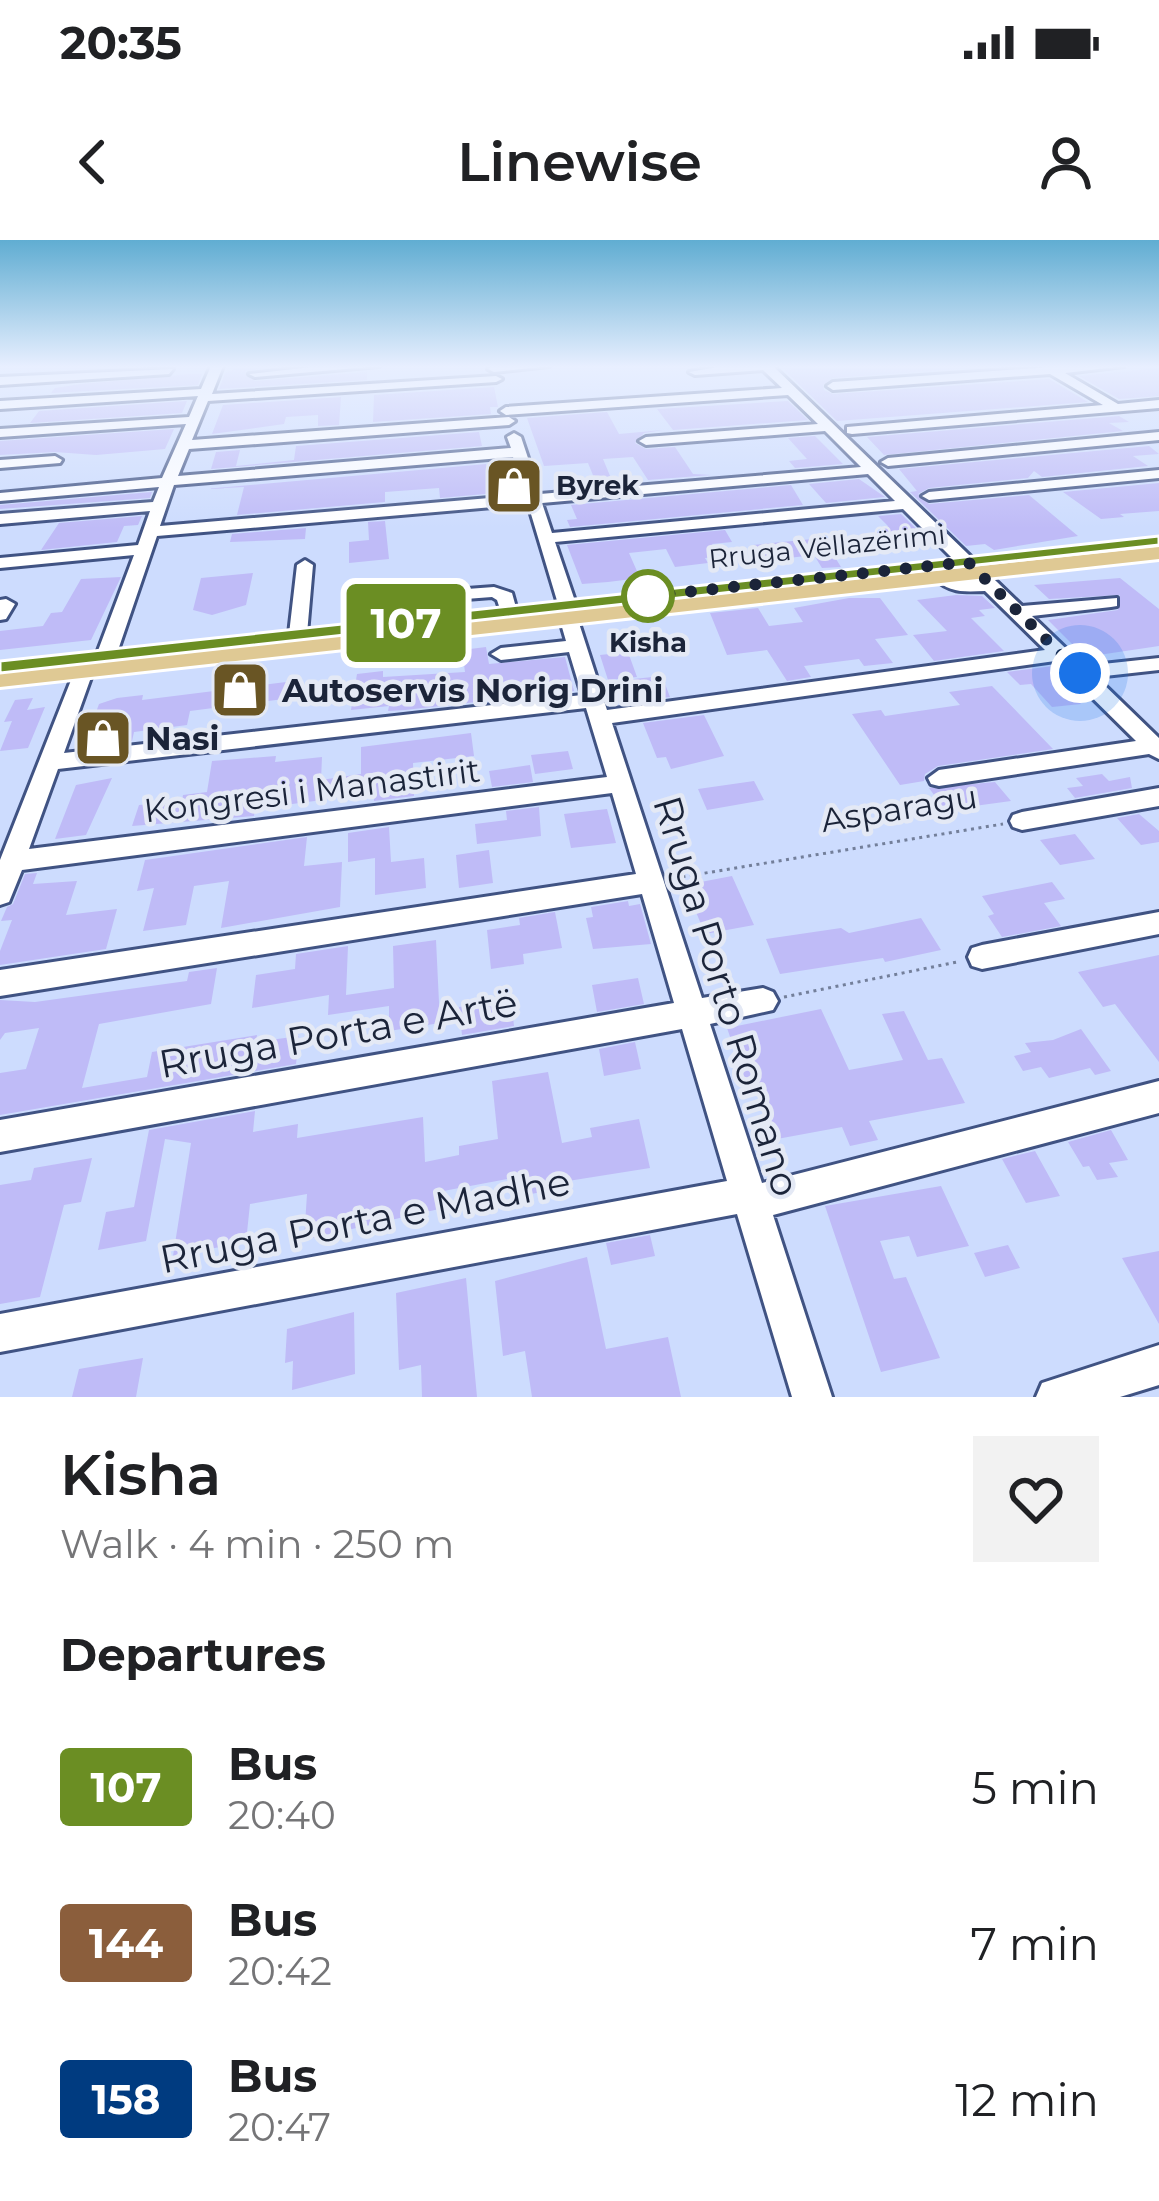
<!DOCTYPE html>
<meta charset="utf-8">
<style>
body{margin:0;font-family:Montserrat,sans-serif;background:#f2f2f2;color:#202124;height:100vh;display:flex;flex-direction:column;font-size:45px;white-space:nowrap}
*{box-sizing:border-box;margin:0}
p{font-size:39px;color:#757577}
.icon{flex:none;width:66px;height:66px;fill:none;stroke:currentColor;stroke-width:2;stroke-linecap:round;stroke-linejoin:round}
.map{position:relative;height:1157px;overflow:hidden}
.sheet{display:flex;flex-direction:column;background:#fff;flex:1}
.sheet>*{flex:none}
.badge{padding:0 24px;border-radius:9px;font-size:42px;line-height:78px}
.you{position:absolute;width:60px;height:60px;margin:-30px;border:9px solid #fff;border-radius:50%;background:#1a73e8;box-shadow:0 0 0 18px #1a73e833}
.map>.badge{position:absolute;translate:-50% -50%;box-shadow:0 0 0 6px #fff}
h2{padding:0 60px;font-size:45px;line-height:108px}
.round{display:grid;place-items:center;flex:none;width:126px;height:126px;border-radius:0px;background:#f2f2f2}
.head{display:flex;align-items:center;justify-content:space-between;height:204px;padding:0 60px}
h1{font-size:57px;font-weight:600;line-height:90px}
ul{padding:0;list-style:none}
li{display:flex;align-items:center;gap:36px;height:156px;padding:0 60px}
li div{flex:1}
li b{display:block;font-size:45px}
li em{font-style:normal}
li .badge{min-width:132px;font-weight:700;text-align:center}
.status{display:flex;justify-content:space-between;align-items:center;height:84px;padding:0 60px;background:#fff;direction:ltr}
.status svg{height:33px;fill:currentColor}
header{display:flex;justify-content:space-between;align-items:center;height:156px;padding:0 60px;background:#fff;font-size:54px;font-weight:600}
.map>svg:first-child{display:block}
.building{fill:#bfbbf7}
.lines{fill:none;stroke-linecap:round;stroke-linejoin:round}
.minor-casing{stroke:#405383;stroke-width:6}
.major-casing{stroke:#fff;stroke-width:6}
.path{stroke:#737f9a;stroke-width:3;stroke-dasharray:3 4.5;stroke-linecap:butt}
.minor{fill:#fff;fill-rule:evenodd}
.major{fill:#dfc994;fill-rule:evenodd}
.line{fill:#6b8e23;stroke:#fff;stroke-width:3}
.walk{stroke:#1b2439;stroke-width:12;stroke-dasharray:0 21.6}
.stop-dot{fill:#fff;stroke:#6b8e23;stroke-width:6}
.labels{text-anchor:middle;stroke-width:9;stroke-linejoin:round;paint-order:stroke}
.far-poi-label{font-size:27px;font-weight:bold;fill:#1b2439;stroke:#e4e9f5;text-anchor:start}
.far-street-label{font-size:27px;fill:#1b2439;stroke:#e4e9f5}
.far-stop-label{font-size:27px;font-weight:bold;fill:#1b2439;stroke:#e4e9f5}
.poi-label{font-size:33px;font-weight:bold;fill:#1b2439;stroke:#e4e9f5;text-anchor:start}
.street-label{font-size:33px;fill:#1b2439;stroke:#e4e9f5}
.near-street-label{font-size:39px;fill:#1b2439;stroke:#e4e9f5}
</style>
<div class="status"><b>20:35</b><svg viewBox="0 0 49 12"><path d="M0 12V9h3v3zM5 12V6h3v6zM10 12V3h3v9zM15 12V0h3v12zM26 1h20v11H26zM47 4h2v5h-2z"/></svg></div>
<header><svg class="icon" aria-label="back" viewBox="0 0 24 24"><path d="M15 5l-7 7 7 7"/></svg>Linewise<svg class="icon" aria-label="person" viewBox="0 0 24 24"><circle cx="12" cy="8" r="4"/><path d="M4 21q1-7 8-7t8 7"/></svg></header>
<div class="map">
<svg width="1159" height="1157" viewBox="0 0 1159 1157">
<rect width="100%" height="100%" fill="#cddcfe"/>
<path class="building" d="M 243,126 L 279,126 L 245,131 L 255,141 L 367,132 L 367,140 L 219,149 L 225,133 Z
M 849,126 L 998,126 L 833,138 L 823,145 L 824,150 L 833,154 L 1049,139 L 1088,162 L 837,181 L 784,130 Z
M 1159,128 L 1159,156 L 1119,159 L 1079,136 Z
M 190,134 L 202,134 L 198,145 L 51,153 L 55,148 L 81,144 Z
M 494,147 L 498,167 L 490,167 L 491,174 L 373,182 L 374,155 Z
M 341,157 L 339,185 L 318,186 L 318,175 L 286,177 L 284,184 L 212,194 L 223,165 Z
M 187,161 L 182,173 L 30,183 L 39,171 Z
M 788,161 L 808,180 L 673,190 L 657,169 Z
M 607,172 L 619,194 L 663,190 L 644,193 L 635,203 L 646,209 L 675,207 L 693,234 L 711,235 L 648,240 L 633,217 L 603,219 L 613,243 L 597,245 L 588,223 L 544,226 L 527,178 Z
M 1119,176 L 1129,182 L 1109,183 L 1123,191 L 884,215 L 867,197 Z
M 174,189 L 165,209 L 96,215 L 55,212 L 0,215 L 0,201 Z
M 479,192 L 482,206 L 211,229 L 216,212 L 240,210 L 236,226 L 294,220 L 296,206 Z
M 815,196 L 843,224 L 795,228 L 789,221 L 807,219 L 788,198 Z
M 1149,206 L 1159,214 L 1133,216 L 1148,226 L 1042,237 L 1034,231 L 1028,238 L 929,248 L 918,254 L 929,264 L 1029,255 L 1078,296 L 994,310 L 985,304 L 966,306 L 910,252 L 917,251 L 899,229 Z
M 486,224 L 487,231 L 512,229 L 519,251 L 440,258 L 439,248 L 385,252 L 385,262 L 237,275 L 244,247 L 205,249 Z
M 859,239 L 885,257 L 826,263 L 809,244 Z
M 1159,243 L 1159,271 L 1120,274 L 1124,277 L 1101,279 L 1063,252 Z
M 791,245 L 803,265 L 570,287 L 567,280 L 577,279 L 571,265 Z
M 152,252 L 150,258 L 0,269 L 0,265 Z
M 901,274 L 933,305 L 874,312 L 860,294 L 882,292 L 888,286 L 878,276 Z
M 142,276 L 138,285 L 124,286 L 117,302 L 41,310 L 59,283 Z
M 385,281 L 389,319 L 349,323 L 349,302 L 369,300 L 368,282 Z
M 306,288 L 305,299 L 230,302 L 232,294 Z
M 725,290 L 732,302 L 712,304 L 719,317 L 705,318 L 708,323 L 675,327 L 666,309 L 629,313 L 640,338 L 608,342 L 582,344 L 567,305 Z
M 823,298 L 841,327 L 822,328 L 814,315 L 763,321 L 753,305 Z
M 253,333 L 246,365 L 212,375 L 193,370 L 201,338 Z
M 121,337 L 91,400 L 0,410 L 0,391 L 43,386 L 51,373 L 62,372 L 81,339 Z
M 1120,338 L 1159,369 L 1159,406 L 1085,417 L 1048,380 L 1118,370 L 1120,355 L 1049,359 L 1034,345 Z
M 399,348 L 400,365 L 355,369 L 356,352 Z
M 956,355 L 982,356 L 995,368 L 979,370 L 985,376 L 971,378 L 1004,411 L 934,421 L 913,395 L 947,391 L 917,360 Z
M 849,358 L 880,358 L 908,395 L 875,399 L 893,423 L 864,426 L 859,419 L 804,426 L 811,437 L 787,441 L 767,410 L 727,415 L 710,373 L 758,368 L 769,386 L 803,382 L 794,368 Z
M 486,407 L 489,424 L 565,417 L 574,451 L 405,470 L 388,471 L 389,466 L 351,470 L 357,434 L 383,431 L 383,437 L 465,432 L 462,410 Z
M 628,412 L 637,437 L 608,440 L 600,415 Z
M 1053,426 L 1066,439 L 1059,440 L 1081,464 L 1052,467 L 1031,444 L 1020,445 L 1007,432 Z
M 662,436 L 670,457 L 631,462 L 624,440 Z
M 286,442 L 284,459 L 190,471 L 187,485 L 134,492 L 132,501 L 84,506 L 99,464 L 117,458 L 143,455 L 142,460 Z
M 992,446 L 1053,509 L 938,526 L 925,534 L 924,541 L 900,545 L 852,474 L 881,470 L 885,476 L 960,465 L 949,452 Z
M 33,458 L 27,470 L 45,467 L 28,508 L 0,511 L 12,481 L 4,482 L 15,460 Z
M 704,475 L 724,516 L 671,529 L 666,517 L 657,518 L 643,483 Z
M 471,493 L 474,516 L 413,523 L 414,556 L 374,561 L 374,553 L 255,569 L 254,576 L 132,586 L 139,565 L 182,561 L 183,555 L 207,552 L 212,521 L 276,516 L 275,522 L 322,517 L 321,540 L 361,534 L 361,507 Z
M 568,511 L 573,529 L 535,534 L 531,515 Z
M 530,525 L 533,542 L 492,547 L 489,531 Z
M 1102,534 L 1109,541 L 1130,537 L 1132,548 L 1075,558 L 1067,548 L 1083,546 L 1076,538 Z
M 112,538 L 86,595 L 55,599 L 76,545 Z
M 754,541 L 764,560 L 707,570 L 698,549 Z
M 995,542 L 1011,561 L 945,570 L 929,548 Z
M 539,567 L 541,596 L 477,604 L 475,584 L 507,580 L 506,571 Z
M 607,569 L 616,603 L 571,608 L 564,574 Z
M 1139,574 L 1159,591 L 1159,602 L 1141,605 L 1117,578 Z
M 389,587 L 391,622 L 424,618 L 426,648 L 375,655 L 375,618 L 348,622 L 348,593 Z
M 1075,594 L 1095,619 L 1060,625 L 1040,600 Z
M 307,597 L 304,626 L 342,622 L 340,667 L 221,688 L 229,641 L 194,646 L 186,685 L 143,691 L 154,648 L 137,651 L 145,620 Z
M 489,610 L 493,643 L 459,648 L 456,615 Z
M 37,633 L 33,644 L 77,641 L 66,675 L 117,669 L 106,709 L 0,725 L 0,711 L 12,680 L 1,681 L 7,667 L 13,664 L 25,634 Z
M 732,636 L 754,685 L 705,694 L 685,645 Z
M 1052,642 L 1065,659 L 1044,663 L 1061,686 L 1002,697 L 988,676 L 994,674 L 982,656 Z
M 628,661 L 629,666 L 640,664 L 651,704 L 593,709 L 586,678 L 593,677 L 591,667 Z
M 555,672 L 562,708 L 523,714 L 524,724 L 491,729 L 487,690 L 520,685 L 519,678 Z
M 921,678 L 941,710 L 885,722 L 883,718 L 780,734 L 766,699 L 841,688 L 849,693 Z
M 436,700 L 440,783 L 389,791 L 389,766 L 328,775 L 329,755 L 252,768 L 256,735 L 295,729 L 296,714 L 348,706 L 346,755 L 394,748 L 393,706 Z
M 1159,715 L 1159,822 L 1115,764 L 1103,767 L 1078,732 Z
M 217,728 L 211,764 L 99,784 L 82,848 L 147,837 L 152,812 L 257,795 L 256,802 L 299,796 L 296,824 L 0,875 L 0,833 L 26,829 L 39,788 L 5,793 L 0,800 L 0,760 L 35,762 L 187,741 L 189,732 Z
M 638,738 L 644,764 L 597,772 L 592,745 Z
M 511,759 L 514,786 L 462,795 L 459,767 Z
M 821,769 L 849,830 L 903,820 L 882,774 L 904,771 L 928,820 L 942,818 L 965,863 L 869,881 L 878,900 L 850,906 L 842,887 L 777,899 L 757,840 L 746,843 L 727,788 Z
M 1081,789 L 1111,831 L 1095,835 L 1090,828 L 1049,838 L 1041,827 L 1023,831 L 1014,816 L 1031,812 L 1025,803 L 1053,800 Z
M 635,802 L 641,829 L 604,836 L 599,809 Z
M 548,832 L 562,903 L 592,897 L 590,888 L 639,879 L 650,928 L 568,941 L 569,947 L 520,956 L 518,937 L 438,952 L 439,969 L 304,1000 L 307,954 L 250,964 L 246,1002 L 173,1016 L 191,903 L 165,899 L 146,1001 L 98,1010 L 106,972 L 134,967 L 149,890 L 255,871 L 253,892 L 298,884 L 297,898 L 423,877 L 425,922 L 459,915 L 459,906 L 498,899 L 492,841 Z
M 1111,890 L 1128,920 L 1109,923 L 1118,937 L 1097,940 L 1089,926 L 1083,927 L 1068,902 Z
M 1035,911 L 1060,956 L 1026,963 L 1002,919 Z
M 92,918 L 81,962 L 64,965 L 40,1057 L 0,1064 L 0,945 L 31,940 L 34,928 Z
M 941,946 L 969,1006 L 917,1017 L 909,996 L 880,1001 L 894,1039 L 906,1037 L 940,1118 L 881,1132 L 825,966 Z
M 650,995 L 655,1016 L 611,1025 L 606,1003 Z
M 1008,1005 L 1020,1028 L 985,1037 L 974,1013 Z
M 1159,1011 L 1159,1084 L 1122,1018 Z
M 587,1017 L 606,1109 L 668,1097 L 681,1157 L 532,1157 L 525,1111 L 503,1116 L 495,1041 Z
M 466,1038 L 477,1157 L 422,1157 L 421,1125 L 399,1130 L 396,1053 Z
M 354,1072 L 355,1134 L 292,1150 L 293,1121 L 285,1123 L 287,1089 Z
M 143,1118 L 136,1157 L 72,1157 L 79,1129 Z"/>
<g class="lines">
<g class="minor-casing">
<path id="minor" d="M 211,126 L 223,126 L 212,154 L 496,136 L 502,139 L 496,142 L 208,161 L 192,200 L 509,177 L 515,181 L 509,185 L 189,209 L 178,236 L 511,208 L 507,197 L 514,193 L 521,197 L 540,254 L 861,227 L 825,191 L 646,205 L 639,201 L 646,197 L 818,184 L 788,155 L 506,175 L 500,171 L 506,167 L 782,148 L 763,130 L 695,135 L 689,132 L 724,126 L 773,126 L 1022,366 L 1117,358 L 1117,366 L 1111,367 L 1032,376 L 1084,426 L 1159,418 L 1159,430 L 1096,437 L 1159,498 L 1159,519 L 1149,514 L 939,546 L 931,544 L 928,538 L 939,530 L 1136,501 L 1055,421 L 612,483 L 702,758 L 763,748 L 773,752 L 778,761 L 773,770 L 710,784 L 762,943 L 1159,841 L 1159,873 L 773,975 L 832,1157 L 792,1157 L 737,974 L 0,1112 L 0,1074 L 727,941 L 682,789 L 0,912 L 0,880 L 674,763 L 642,654 L 0,756 L 0,730 L 636,634 L 612,553 L 22,630 L 9,662 L 0,665 L 0,620 L 77,425 L 84,423 L 94,429 L 64,513 L 582,455 L 569,412 L 501,420 L 491,414 L 501,408 L 566,401 L 559,377 L 568,371 L 577,377 L 607,470 L 1045,410 L 985,351 C 963,352 949,353 933,337 L 942,332 L 962,342 L 975,341 L 903,269 L 555,302 L 576,364 L 567,369 L 558,364 L 528,264 L 157,296 L 116,416 L 106,422 L 99,420 L 96,416 L 134,315 L 0,328 L 0,318 L 138,305 L 150,271 L 0,284 L 0,274 L 153,262 L 159,247 L 0,261 L 0,253 L 162,238 L 186,184 L 0,197 L 0,189 L 189,177 L 198,156 L 0,169 L 0,161 L 201,149 ZM 513,217 L 525,255 L 160,286 L 174,245 ZM 868,234 L 895,261 L 552,293 L 542,263 ZM 586,468 L 607,537 L 29,609 L 58,529 Z
M 321,126 L 379,126 L 255,137 L 249,134 Z
M 492,126 L 549,126 L 494,132 L 488,129 Z
M 1124,126 L 1065,133 L 1118,164 L 1159,160 L 1159,168 L 852,194 L 847,193 L 847,187 L 1103,165 L 1050,134 L 833,150 L 827,146 L 833,142 L 1051,127 Z
M 173,129 L 169,134 L 0,145 L 0,137 Z
M 1159,192 L 1159,200 L 888,226 L 881,222 L 888,218 Z
M 55,216 L 62,220 L 60,223 L 0,228 L 0,220 Z
M 1159,230 L 1159,238 L 929,260 L 922,256 L 929,252 Z
M 305,320 L 313,325 L 307,394 L 298,400 L 289,394 L 297,325 Z
M 494,347 L 512,353 L 517,371 L 514,375 L 502,375 L 497,360 L 492,357 L 413,363 L 404,358 L 413,353 Z
M 6,359 L 15,364 L 6,379 L 0,380 L 0,360 Z
M 1159,548 L 1159,566 L 1022,590 L 1013,587 L 1010,581 L 1013,575 L 1022,572 Z
M 1159,672 L 1159,694 L 982,729 L 972,726 L 968,717 L 972,708 L 982,705 Z
M 1159,1105 L 1159,1145 L 1120,1157 L 1036,1157 L 1042,1143 Z"/>
</g>
<g class="major-casing">
<path id="major" d="M 1159,307 L 1159,319 L 0,447 L 0,431 Z"/>
</g>
<path class="path" d="M 675,638 L 1003,584
M 784,757 L 957,722"/>
<use href="#minor" class="minor"/>
<use href="#major" class="major"/>
</g>
<linearGradient id="sky" x2="0" y2="1"><stop stop-color="#60add2"/><stop offset="0.44" stop-color="#e8efff"/><stop offset="1" stop-color="#e8efff" stop-opacity="0"/></linearGradient>
<rect width="1159" height="288" fill="url(#sky)"/>
<path class="line" d="M 1159,296 L 1159,305 L 0,433 L 0,421 Z"/>
<g class="lines">
<path class="walk" d="M 648,356 L 968,322 L 1080,433"/>
</g>
<defs>
<g id="shop-square" transform="scale(3)"><rect x="-9" y="-9" width="18" height="18" rx="4" fill="#695524" stroke="#e4e9f5"/><path d="M-5-2.5h2.3a2.7 3.5 0 0 1 5.4 0H5L5.5 6h-11ZM-1.5-2.5h3a1.5 2.3 0 0 0-3 0Z" fill="#fff"/></g>
</defs>
<g fill-rule="evenodd">
<use href="#shop-square" x="514" y="246"/>
<use href="#shop-square" x="240" y="450"/>
<use href="#shop-square" x="103" y="498"/>
</g>
<circle class="stop-dot" cx="648" cy="356" r="24"/>
<g class="labels">
<g class="far-poi-label">
<text x="556" y="255">Byrek</text>
</g>
<g class="far-street-label">
<text transform="translate(827 307) rotate(-6)" y="9">Rruga Vëllazërimi</text>
</g>
<g class="far-stop-label">
<text x="648" y="412">Kisha</text>
</g>
<g class="poi-label">
<text x="282" y="462">Autoservis Norig Drini</text>
<text x="145" y="510">Nasi</text>
</g>
<g class="street-label">
<text transform="translate(312 550) rotate(-7)" y="12">Kongresi i Manastirit</text>
<text transform="translate(899 568) rotate(-9)" y="12">Asparagu</text>
</g>
<g class="near-street-label">
<text transform="translate(727 756) rotate(73)" y="14">Rruga Porto Romano</text>
<text transform="translate(338 793) rotate(-10)" y="14">Rruga Porta e Artë</text>
<text transform="translate(365 980) rotate(-11)" y="14">Rruga Porta e Madhe</text>
</g>
</g>
</svg>
<div class="you" style="left:1080px;top:433px"></div>
<b class="badge" style="left:406px;top:383px;background:#6b8e23;color:#fff">107</b>
</div>
<section class="sheet">
<div class="head"><div><h1>Kisha</h1><p>Walk · 4 min · 250 m</p></div><a class="round"><svg class="icon" aria-label="heart" viewBox="0 0 24 24"><path d="M12 20l-8-8c-3-5 5-10 8-4 3-6 11-1 8 4z"/></svg></a></div>
<h2>Departures</h2>
<ul>
<li><span class="badge" style="background:#6b8e23;color:#fff">107</span><div><b>Bus</b><p>20:40</p></div><em>5 min</em></li>
<li><span class="badge" style="background:#8b5e3c;color:#fff">144</span><div><b>Bus</b><p>20:42</p></div><em>7 min</em></li>
<li><span class="badge" style="background:#003b80;color:#fff">158</span><div><b>Bus</b><p>20:47</p></div><em>12 min</em></li>
</ul>
</section>
